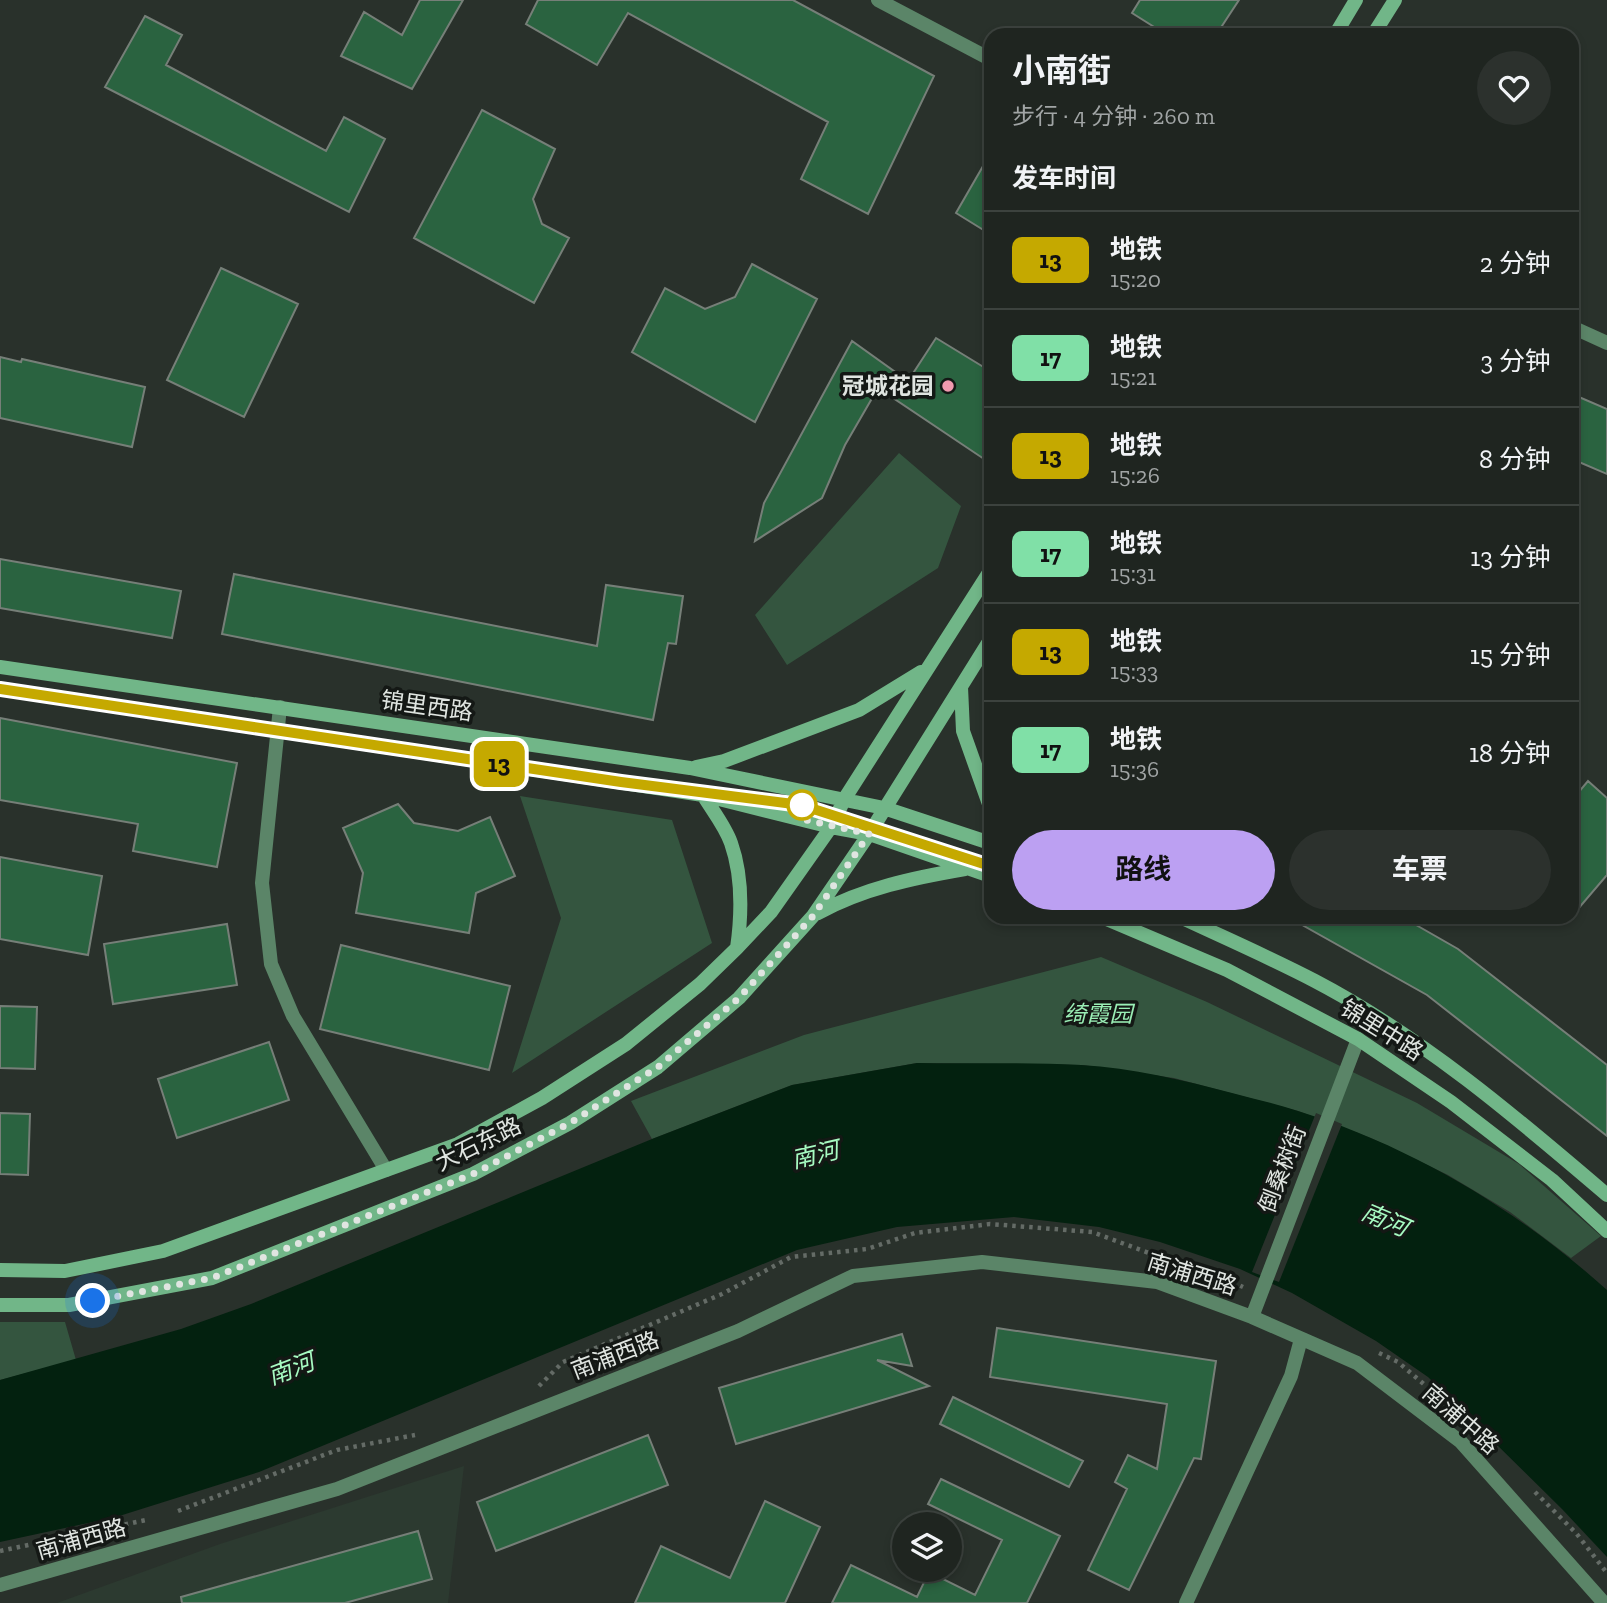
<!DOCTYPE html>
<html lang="zh">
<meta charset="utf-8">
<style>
body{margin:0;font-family:"Zilla Slab","Noto Sans SC",serif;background:#2c312d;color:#f1f3f6;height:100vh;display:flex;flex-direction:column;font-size:26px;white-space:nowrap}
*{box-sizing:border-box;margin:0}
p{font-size:23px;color:#a1a5a5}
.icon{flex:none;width:38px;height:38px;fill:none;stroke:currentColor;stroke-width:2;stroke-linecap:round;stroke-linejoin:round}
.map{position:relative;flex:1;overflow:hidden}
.panel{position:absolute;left:984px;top:28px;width:595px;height:896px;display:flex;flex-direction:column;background:#1f2520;border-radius:21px;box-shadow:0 4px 10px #0003,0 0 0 2px #3c423e}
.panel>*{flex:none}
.badge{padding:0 14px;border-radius:10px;font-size:24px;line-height:46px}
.controls{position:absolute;left:892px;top:1512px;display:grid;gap:14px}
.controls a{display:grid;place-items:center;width:70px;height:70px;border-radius:50%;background:#1f2520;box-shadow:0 4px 10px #0003,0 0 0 2px #3c423e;font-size:35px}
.you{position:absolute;width:35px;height:35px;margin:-18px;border:5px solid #fff;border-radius:50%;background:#1a73e8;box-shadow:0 0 0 10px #1a73e833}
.map>.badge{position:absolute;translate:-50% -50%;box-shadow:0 0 0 4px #fff}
h2{padding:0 28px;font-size:26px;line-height:63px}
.round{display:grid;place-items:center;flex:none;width:74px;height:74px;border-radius:37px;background:#2c312d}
.overview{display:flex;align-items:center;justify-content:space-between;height:119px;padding:0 28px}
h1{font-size:33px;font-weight:700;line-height:52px}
.cta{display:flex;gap:14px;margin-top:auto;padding:14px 28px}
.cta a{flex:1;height:80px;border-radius:42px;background:#bca0f2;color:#111;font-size:28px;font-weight:700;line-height:80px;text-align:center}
.cta a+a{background:#2c312d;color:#f1f3f6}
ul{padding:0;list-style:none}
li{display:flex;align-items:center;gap:21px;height:98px;padding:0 28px;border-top:2px solid #3c423e}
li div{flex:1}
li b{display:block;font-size:26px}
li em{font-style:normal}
li .badge{min-width:77px;font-weight:700;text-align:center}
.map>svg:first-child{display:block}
.built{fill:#2c3a30}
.green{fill:#34553f}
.water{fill:#03210f}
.pier{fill:#29312b}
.building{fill:#2a6340;stroke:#767f78;stroke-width:2}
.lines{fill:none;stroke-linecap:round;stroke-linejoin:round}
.path{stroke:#646b66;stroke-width:4.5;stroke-dasharray:3.5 5;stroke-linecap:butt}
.minor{stroke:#5b8568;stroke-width:14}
.secondary{stroke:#71b688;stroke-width:14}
.line-casing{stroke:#fff;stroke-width:16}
.line{stroke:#c5a900;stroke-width:10}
.walk{stroke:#e0e5e1;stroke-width:7;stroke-dasharray:0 12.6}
.poi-dot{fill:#f29aaf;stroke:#141815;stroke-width:2.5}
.stop-dot{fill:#fff;stroke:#c5a900;stroke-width:3.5}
.labels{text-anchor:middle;stroke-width:7;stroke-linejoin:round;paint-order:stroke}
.poi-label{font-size:23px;font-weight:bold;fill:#e0e5e1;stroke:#141815;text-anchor:end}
.street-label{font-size:23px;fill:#e0e5e1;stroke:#141815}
.park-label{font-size:23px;font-style:italic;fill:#9aeeb5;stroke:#141815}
.water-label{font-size:24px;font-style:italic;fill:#a7fbc2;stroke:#141815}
</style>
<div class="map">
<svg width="1607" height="1603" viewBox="0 0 1607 1603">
<rect width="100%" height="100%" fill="#29312b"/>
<path class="built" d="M 464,1466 L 448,1603 L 57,1603 L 220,1544 Z"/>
<path class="green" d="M 899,453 L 961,506 L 938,568 L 787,665 L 755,615 Z
M 520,796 L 672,820 L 712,943 L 512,1073 L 561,918 Z
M 1101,957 L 1207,1002 L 1417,1103 L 1519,1164 L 1601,1236 L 1571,1258 L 1510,1212 L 1448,1175 L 1371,1138 L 1298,1111 L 1174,1078 L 1083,1065 L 917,1063 L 792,1085 L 652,1139 L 631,1101 L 804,1035 Z
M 0,1322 L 65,1322 L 76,1360 L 0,1380 Z"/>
<path class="water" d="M 917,1063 C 972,1064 1027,1062 1081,1065 C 1132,1068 1183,1080 1232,1093 C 1254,1099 1277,1104 1298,1111 C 1413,1147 1518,1210 1607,1290 L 1607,1557 L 1562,1509 L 1428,1377 L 1376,1341 L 1292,1293 L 1240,1269 L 1160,1242 L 1099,1227 L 1014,1217 L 897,1227 L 797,1250 L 259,1472 L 116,1517 L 0,1542 L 0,1380 L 181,1329 L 251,1304 L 652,1139 L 792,1085 Z"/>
<path class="pier" d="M 1316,1113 L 1342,1124 L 1279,1282 L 1252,1272 Z"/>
<path class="building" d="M 420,0 L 463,0 L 412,89 L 341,56 L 364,12 L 402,35 Z
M 538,0 L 793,0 L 934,76 L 868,214 L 801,179 L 828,122 L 628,13 L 597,65 L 526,24 Z
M 1140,0 L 1239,0 L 1216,35 L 1167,35 L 1132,13 Z
M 145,16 L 182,35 L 166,65 L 326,151 L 344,117 L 385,139 L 349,212 L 105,87 Z
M 482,110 L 555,149 L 533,199 L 542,224 L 569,238 L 534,303 L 414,238 Z
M 990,154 L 990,234 L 956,213 Z
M 752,264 L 817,299 L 755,422 L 632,352 L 665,288 L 705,309 L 735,297 Z
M 221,268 L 298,304 L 244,417 L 167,380 Z
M 936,338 L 990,371 L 990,463 L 878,388 L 845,445 L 822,498 L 755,541 L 764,503 L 852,341 L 908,381 Z
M 0,357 L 21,362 L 22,359 L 145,387 L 132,447 L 0,418 Z
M 1572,394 L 1607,409 L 1607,474 L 1572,459 Z
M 0,559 L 181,591 L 172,638 L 0,608 Z
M 234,574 L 597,646 L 606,585 L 683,596 L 676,644 L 668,643 L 653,720 L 222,634 Z
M 0,718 L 237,763 L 217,867 L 133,851 L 138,824 L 0,800 Z
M 1588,781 L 1607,798 L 1607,875 L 1572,916 L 1572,800 Z
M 398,804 L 414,823 L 458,831 L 490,817 L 515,876 L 476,893 L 469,933 L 356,913 L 363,873 L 343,828 Z
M 0,857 L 102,876 L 88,955 L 0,939 Z
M 1288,917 L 1402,917 L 1458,949 L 1607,1065 L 1607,1136 L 1427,995 Z
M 227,924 L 237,985 L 113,1004 L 104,944 Z
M 341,945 L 510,986 L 489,1070 L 320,1029 Z
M 0,1006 L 37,1007 L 35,1069 L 0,1068 Z
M 269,1042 L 289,1100 L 177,1138 L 158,1079 Z
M 0,1113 L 30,1114 L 28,1175 L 0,1174 Z
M 997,1328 L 1216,1361 L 1201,1459 L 1194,1458 L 1129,1590 L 1088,1570 L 1127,1489 L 1115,1482 L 1128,1455 L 1157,1469 L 1167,1404 L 990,1377 Z
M 902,1334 L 912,1366 L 877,1360 L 929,1386 L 736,1444 L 719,1388 Z
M 953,1397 L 1083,1461 L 1069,1487 L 940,1424 Z
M 648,1435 L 668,1485 L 496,1551 L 477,1502 Z
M 941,1479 L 1060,1536 L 1027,1603 L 832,1603 L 851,1565 L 917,1597 L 929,1572 L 975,1595 L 1002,1540 L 928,1504 Z
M 765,1501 L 820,1527 L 785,1603 L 635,1603 L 661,1546 L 730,1578 Z
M 418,1531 L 432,1579 L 345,1603 L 182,1603 L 181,1597 Z"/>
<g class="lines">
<path class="path" d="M 1379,1353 L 1398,1362 L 1440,1398
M 539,1386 L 563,1362 L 722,1294 L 791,1257 L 867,1249 L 915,1233 L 990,1224 L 1092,1232 L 1168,1260 L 1210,1272 L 1243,1287
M 1535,1492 L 1576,1533 L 1607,1573
M 178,1511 L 337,1450 L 415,1435
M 0,1551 L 146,1520"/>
<path class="minor" d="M 878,0 L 990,59
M 1572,327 L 1607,343
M 280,707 L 262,883 L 271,964 L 293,1016 L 386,1170
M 1252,1317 L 1358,1039
M 0,1585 L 337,1489 L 738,1331 L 853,1276 L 982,1262 L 1157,1282 L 1252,1317 L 1357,1363 L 1461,1442 L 1604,1603
M 1186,1603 L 1291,1376 L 1301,1339"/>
<path class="secondary" d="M 1335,35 L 1356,0
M 1373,35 L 1395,0
M 0,667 L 690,768 L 884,808 L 990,843
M 961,687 L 963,731 L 990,807
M 0,689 L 703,795 L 831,827 L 869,834 L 990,876
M 696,767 L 724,761 L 859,710 L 921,672
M 703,795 C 712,810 725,826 731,843 C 743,877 742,913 737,948
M 818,913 C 864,888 913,878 965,869
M 1102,917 L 1227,970 L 1358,1039 L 1451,1102 L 1552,1180 L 1607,1231
M 1180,917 C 1225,938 1271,958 1315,981 C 1422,1037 1516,1117 1607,1195
M 0,1270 L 65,1271 L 163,1251 L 458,1144 L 542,1098 L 626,1044 L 700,984 L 737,948 L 771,912 L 831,827 L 845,798 L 990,571
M 0,1305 L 69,1305 L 212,1278 L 473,1174 L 570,1123 L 658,1067 L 739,998 L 813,916 L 869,834 L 990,640"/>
</g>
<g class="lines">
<g class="line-casing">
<path id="line" d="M 0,689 L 621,782 L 801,805 L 990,866"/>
</g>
<use href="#line" class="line"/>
<path class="walk" d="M 93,1301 L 212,1278 L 473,1174 L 570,1123 L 658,1067 L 739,998 L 813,916 L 869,834 L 806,820 L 802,805"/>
</g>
<circle class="poi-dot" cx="948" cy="386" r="7"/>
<circle class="stop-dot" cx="802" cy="805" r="14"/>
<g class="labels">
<g class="poi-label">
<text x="934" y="394">冠城花园</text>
</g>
<g class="street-label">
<text transform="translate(427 706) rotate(8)" y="8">锦里西路</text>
<text transform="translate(1382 1030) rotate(32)" y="8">锦里中路</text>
<text transform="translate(478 1144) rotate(-26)" y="8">大石东路</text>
<text transform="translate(1282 1169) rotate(-69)" y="8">倒桑树街</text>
<text transform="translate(1192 1274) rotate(17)" y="8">南浦西路</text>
<text transform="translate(615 1355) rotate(-21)" y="8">南浦西路</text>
<text transform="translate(1461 1419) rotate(41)" y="8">南浦中路</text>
<text transform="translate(81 1539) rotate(-16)" y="8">南浦西路</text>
</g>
<g class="park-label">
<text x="1098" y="1022">绮霞园</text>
</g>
<g class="water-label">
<text transform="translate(815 1155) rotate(-13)" y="8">南河</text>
<text transform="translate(1385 1220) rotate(23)" y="8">南河</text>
<text transform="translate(291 1369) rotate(-21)" y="8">南河</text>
</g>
</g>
</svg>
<div class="controls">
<a><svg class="icon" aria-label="layers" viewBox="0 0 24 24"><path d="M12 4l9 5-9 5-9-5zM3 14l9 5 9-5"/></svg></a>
</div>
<div class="you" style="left:93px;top:1301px"></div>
<b class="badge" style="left:499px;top:764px;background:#c5a900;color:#111">13</b>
<section class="panel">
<div class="overview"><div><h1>小南街</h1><p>步行 · 4 分钟 · 260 m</p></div><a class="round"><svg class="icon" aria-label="heart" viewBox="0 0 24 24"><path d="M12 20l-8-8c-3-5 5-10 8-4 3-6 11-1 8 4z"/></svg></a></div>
<h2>发车时间</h2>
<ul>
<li><span class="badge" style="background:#c5a900;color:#111">13</span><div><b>地铁</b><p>15:20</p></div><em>2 分钟</em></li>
<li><span class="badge" style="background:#80e0a7;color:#111">17</span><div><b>地铁</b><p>15:21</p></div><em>3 分钟</em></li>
<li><span class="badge" style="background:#c5a900;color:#111">13</span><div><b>地铁</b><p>15:26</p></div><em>8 分钟</em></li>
<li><span class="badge" style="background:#80e0a7;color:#111">17</span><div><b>地铁</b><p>15:31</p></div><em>13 分钟</em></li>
<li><span class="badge" style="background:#c5a900;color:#111">13</span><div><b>地铁</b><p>15:33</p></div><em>15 分钟</em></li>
<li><span class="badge" style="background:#80e0a7;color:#111">17</span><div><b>地铁</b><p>15:36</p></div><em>18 分钟</em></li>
</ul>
<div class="cta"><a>路线</a><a>车票</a></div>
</section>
</div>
